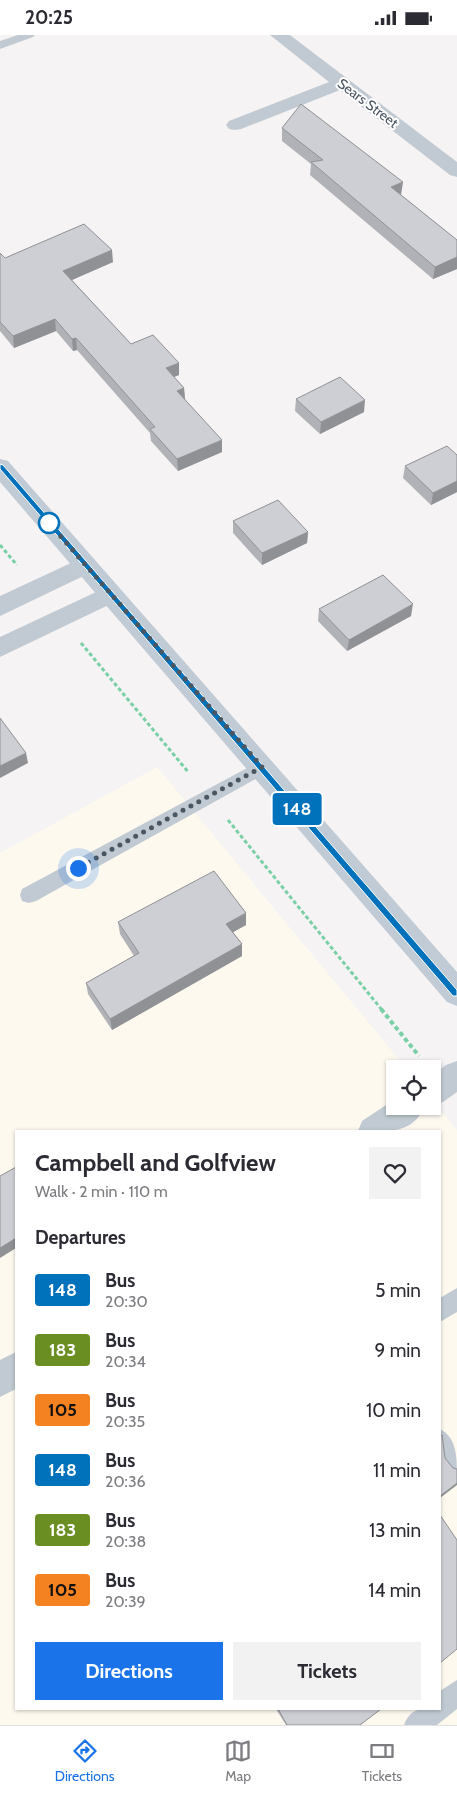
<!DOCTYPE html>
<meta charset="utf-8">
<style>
body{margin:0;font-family:Cabin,sans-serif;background:#f2f2f3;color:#2b2b33;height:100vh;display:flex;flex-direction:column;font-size:19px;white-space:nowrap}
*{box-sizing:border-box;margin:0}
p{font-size:16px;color:#7c7c81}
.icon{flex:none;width:28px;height:28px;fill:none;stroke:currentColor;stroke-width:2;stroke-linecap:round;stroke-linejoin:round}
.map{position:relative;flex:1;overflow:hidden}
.side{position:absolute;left:15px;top:1095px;width:426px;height:580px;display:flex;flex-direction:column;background:#fff;border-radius:0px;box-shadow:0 1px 4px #0004}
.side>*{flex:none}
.badge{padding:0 10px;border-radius:4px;font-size:18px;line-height:32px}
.controls{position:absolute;left:386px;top:1025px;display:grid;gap:10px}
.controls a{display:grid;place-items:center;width:55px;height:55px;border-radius:0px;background:#fff;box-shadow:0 1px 4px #0004;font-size:25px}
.you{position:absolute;width:25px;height:25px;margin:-12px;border:4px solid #fff;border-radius:50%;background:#1a73e8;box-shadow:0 0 0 8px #1a73e833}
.map>.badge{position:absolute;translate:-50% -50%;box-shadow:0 0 0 2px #fff}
h2{padding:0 20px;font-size:19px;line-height:45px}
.round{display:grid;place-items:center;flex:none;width:52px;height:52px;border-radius:0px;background:#f2f2f3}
.headline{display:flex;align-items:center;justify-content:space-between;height:85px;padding:0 20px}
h1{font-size:24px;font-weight:800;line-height:38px}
.button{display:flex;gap:10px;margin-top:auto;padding:10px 20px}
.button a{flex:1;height:58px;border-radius:0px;background:#1a73e8;color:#fff;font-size:20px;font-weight:800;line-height:58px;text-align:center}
.button a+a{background:#f2f2f3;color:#2b2b33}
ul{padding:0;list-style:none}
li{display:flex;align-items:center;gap:15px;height:60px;padding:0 20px}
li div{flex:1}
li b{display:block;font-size:19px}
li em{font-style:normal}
li .badge{min-width:55px;font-weight:700;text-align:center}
.status{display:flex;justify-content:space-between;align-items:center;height:35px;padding:0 25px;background:#fff;direction:ltr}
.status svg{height:14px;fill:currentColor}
.menu{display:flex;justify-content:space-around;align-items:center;height:70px;border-top:1px solid #e1e1e2;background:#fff;font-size:14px;color:#7c7c81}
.menu a{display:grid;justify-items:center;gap:2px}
.menu .current{color:#1a73e8}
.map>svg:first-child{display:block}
.commercial{fill:#fdf9ef;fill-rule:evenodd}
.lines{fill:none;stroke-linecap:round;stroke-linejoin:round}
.path-far1{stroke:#7ad0a6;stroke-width:3;stroke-dasharray:4 2.5;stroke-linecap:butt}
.path{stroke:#7ad0a6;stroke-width:4;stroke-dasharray:4.5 3;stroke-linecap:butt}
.lane{fill:#c1cad2;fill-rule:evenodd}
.street{fill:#c1cad2;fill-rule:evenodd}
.secondary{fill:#c1cbd6;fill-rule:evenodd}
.wall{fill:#b0b2b7}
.shaded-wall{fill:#909195}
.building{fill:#cdcfd5;stroke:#909195}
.line{fill:#0072bc;stroke:#fff}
.walk{stroke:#4a5661;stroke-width:5;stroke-dasharray:0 9}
.stop-dot{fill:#fff;stroke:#0072bc;stroke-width:2.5}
.labels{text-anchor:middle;stroke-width:4;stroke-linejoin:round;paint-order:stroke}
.far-street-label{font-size:14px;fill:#4a5661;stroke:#fff}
</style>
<div class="status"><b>20:25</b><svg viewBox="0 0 49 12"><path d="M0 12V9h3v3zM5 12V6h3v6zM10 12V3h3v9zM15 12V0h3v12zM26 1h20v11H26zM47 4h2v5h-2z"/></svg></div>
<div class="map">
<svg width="457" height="1690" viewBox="0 0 457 1690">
<rect width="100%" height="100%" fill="#f5f3f3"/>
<path class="commercial" d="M 157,732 L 407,1034 L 395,1034 L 395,1071 L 432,1071 L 433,1065 L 457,1095 L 457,1690 L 0,1690 L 0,818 ZM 16,1096 L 440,1096 L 440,1674 L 16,1674 Z"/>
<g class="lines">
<path class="path-far1" d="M 0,510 L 17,530
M 81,608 L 189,738
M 228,785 L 382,975"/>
<path class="path" d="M 381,974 L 419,1021"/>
<path class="lane" d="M 18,0 L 35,0 L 33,2 L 0,14 L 0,6 Z
M 262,725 L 268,727 L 271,732 L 268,737 L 36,866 L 29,868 L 22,866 L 20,860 L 22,854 Z
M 457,1253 L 457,1277 L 440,1287 L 440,1263 Z
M 440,1394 C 457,1403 457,1422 457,1441 C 436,1432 440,1414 440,1394 Z
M 457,1645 L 457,1674 L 437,1690 L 404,1690 C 412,1671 422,1674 440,1674 L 440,1656 Z"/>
<path class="street" d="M 270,0 L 290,0 L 457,127 L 457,142 L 450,140 L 340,55 L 241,94 L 235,95 L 229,94 L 226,90 L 229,86 L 329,47 Z
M 86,521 L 94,524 L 98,530 L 94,536 L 0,581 L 0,561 Z
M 111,550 L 119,553 L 123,559 L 119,565 L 0,622 L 0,602 Z
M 457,1026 L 457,1057 L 443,1067 L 432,1071 L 432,1040 L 446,1030 Z
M 395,1064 L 395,1071 L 425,1071 C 412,1101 385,1096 358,1096 L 362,1086 Z
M 16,1317 L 16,1354 L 0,1362 L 0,1325 Z"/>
<path class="secondary" d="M 0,424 L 8,426 L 457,937 L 457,971 L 447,967 L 0,447 Z"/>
</g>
<path class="wall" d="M 282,93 L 401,160 L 457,205 L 457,234 L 433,244 L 310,140 L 311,129 L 282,106 Z
M 0,218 L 5,223 L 113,227 L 72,245 L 131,309 L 179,328 L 179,340 L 174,342 L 184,353 L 185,364 L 222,417 L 178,436 L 151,406 L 150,398 L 77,315 L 73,316 L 56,296 L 14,313 L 0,296 Z
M 296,364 L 364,377 L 320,399 L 295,376 Z
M 457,420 L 457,457 L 431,470 L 403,443 L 405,431 Z
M 233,486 L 308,497 L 307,508 L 262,530 L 233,498 Z
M 319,574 L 411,581 L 347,616 L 318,586 Z
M 118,887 L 246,890 L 233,897 L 242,909 L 242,921 L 112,995 L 88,959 L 86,948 L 134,921 L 120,899 Z
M 276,1674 L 381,1674 L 360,1690 L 286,1690 Z"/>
<path class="shaded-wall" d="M 403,147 L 401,160 L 391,152 Z
M 112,215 L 113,227 L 65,248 L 63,236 Z
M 457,222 L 457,234 L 433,244 L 435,232 Z
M 55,284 L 56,296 L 14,313 L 13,301 Z
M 76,303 L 77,315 L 73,316 L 72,304 Z
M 179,328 L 179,340 L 166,345 L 166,333 Z
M 184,353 L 185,365 L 177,356 Z
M 365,365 L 364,377 L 320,399 L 321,387 Z
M 222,405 L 222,417 L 178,436 L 177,424 Z
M 457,446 L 457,457 L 431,470 L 433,458 Z
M 308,497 L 307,508 L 262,530 L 262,518 Z
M 413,569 L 411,581 L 347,616 L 349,605 Z
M 26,718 L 28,728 L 0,743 L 0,731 Z
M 246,878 L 246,890 L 226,901 L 226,889 Z
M 242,909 L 242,921 L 112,995 L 110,984 Z
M 16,1203 L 16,1213 L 0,1223 L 0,1213 Z
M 457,1448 L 457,1450 L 440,1463 L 440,1461 Z"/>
<path class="building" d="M 301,69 L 403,147 L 391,152 L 457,205 L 457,222 L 435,232 L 311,127 L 323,125 L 282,93 Z
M 84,189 L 112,215 L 63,236 L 131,309 L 153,300 L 179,328 L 166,333 L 184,353 L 177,356 L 222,405 L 177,424 L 150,394 L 155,392 L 76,303 L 72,304 L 55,284 L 13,301 L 0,287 L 0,218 L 5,223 Z
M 340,342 L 365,365 L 321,387 L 296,364 Z
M 447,411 L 457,420 L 457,446 L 433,458 L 405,431 Z
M 278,465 L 308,497 L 262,518 L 233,486 Z
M 383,540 L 413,569 L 349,605 L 319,574 Z
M 0,683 L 26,718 L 0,731 Z
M 214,836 L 246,878 L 226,889 L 242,909 L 110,984 L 86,948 L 139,918 L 118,887 Z
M 16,1132 L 16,1203 L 0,1213 L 0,1141 Z
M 442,1400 L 445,1423 L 453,1433 L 457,1434 L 457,1448 L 440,1461 L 440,1402 Z
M 440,1480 L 457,1505 L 457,1614 L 440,1628 Z
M 278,1674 L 381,1674 L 360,1690 L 287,1690 Z"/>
<path class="line" d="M 0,429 L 3,430 L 457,955 L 457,961 L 453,961 L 0,434 Z"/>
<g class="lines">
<path class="walk" d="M 49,488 L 262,732 L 78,833"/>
</g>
<circle class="stop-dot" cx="49" cy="488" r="10"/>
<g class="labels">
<g class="far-street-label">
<text transform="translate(368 68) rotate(37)" y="5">Sears Street</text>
</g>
</g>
</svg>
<div class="controls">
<a><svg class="icon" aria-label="locate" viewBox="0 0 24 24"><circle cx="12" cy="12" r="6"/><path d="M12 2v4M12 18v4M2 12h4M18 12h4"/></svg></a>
</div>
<div class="you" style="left:78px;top:833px"></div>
<b class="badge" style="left:297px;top:774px;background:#0072bc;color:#fff">148</b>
<section class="side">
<div class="headline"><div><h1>Campbell and Golfview</h1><p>Walk · 2 min · 110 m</p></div><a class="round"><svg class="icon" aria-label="heart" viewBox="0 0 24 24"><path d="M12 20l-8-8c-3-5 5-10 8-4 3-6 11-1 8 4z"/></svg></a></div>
<h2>Departures</h2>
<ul>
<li><span class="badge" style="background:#0072bc;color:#fff">148</span><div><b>Bus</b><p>20:30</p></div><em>5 min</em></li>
<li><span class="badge" style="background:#6b8e23;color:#fff">183</span><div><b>Bus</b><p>20:34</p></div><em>9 min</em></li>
<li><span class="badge" style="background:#f58220;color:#111">105</span><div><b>Bus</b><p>20:35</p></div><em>10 min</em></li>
<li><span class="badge" style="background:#0072bc;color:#fff">148</span><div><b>Bus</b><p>20:36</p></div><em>11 min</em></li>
<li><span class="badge" style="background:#6b8e23;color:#fff">183</span><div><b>Bus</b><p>20:38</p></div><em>13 min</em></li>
<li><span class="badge" style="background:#f58220;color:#111">105</span><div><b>Bus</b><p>20:39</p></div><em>14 min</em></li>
</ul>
<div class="button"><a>Directions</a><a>Tickets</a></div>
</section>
</div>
<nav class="menu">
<a class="current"><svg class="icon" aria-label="directions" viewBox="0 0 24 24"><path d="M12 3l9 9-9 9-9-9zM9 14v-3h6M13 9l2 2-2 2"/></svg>Directions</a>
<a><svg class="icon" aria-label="map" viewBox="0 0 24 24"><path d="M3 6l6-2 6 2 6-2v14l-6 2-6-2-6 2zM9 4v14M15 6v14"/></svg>Map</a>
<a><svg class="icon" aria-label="tickets" viewBox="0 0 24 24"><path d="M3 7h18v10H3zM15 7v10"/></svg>Tickets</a>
</nav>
